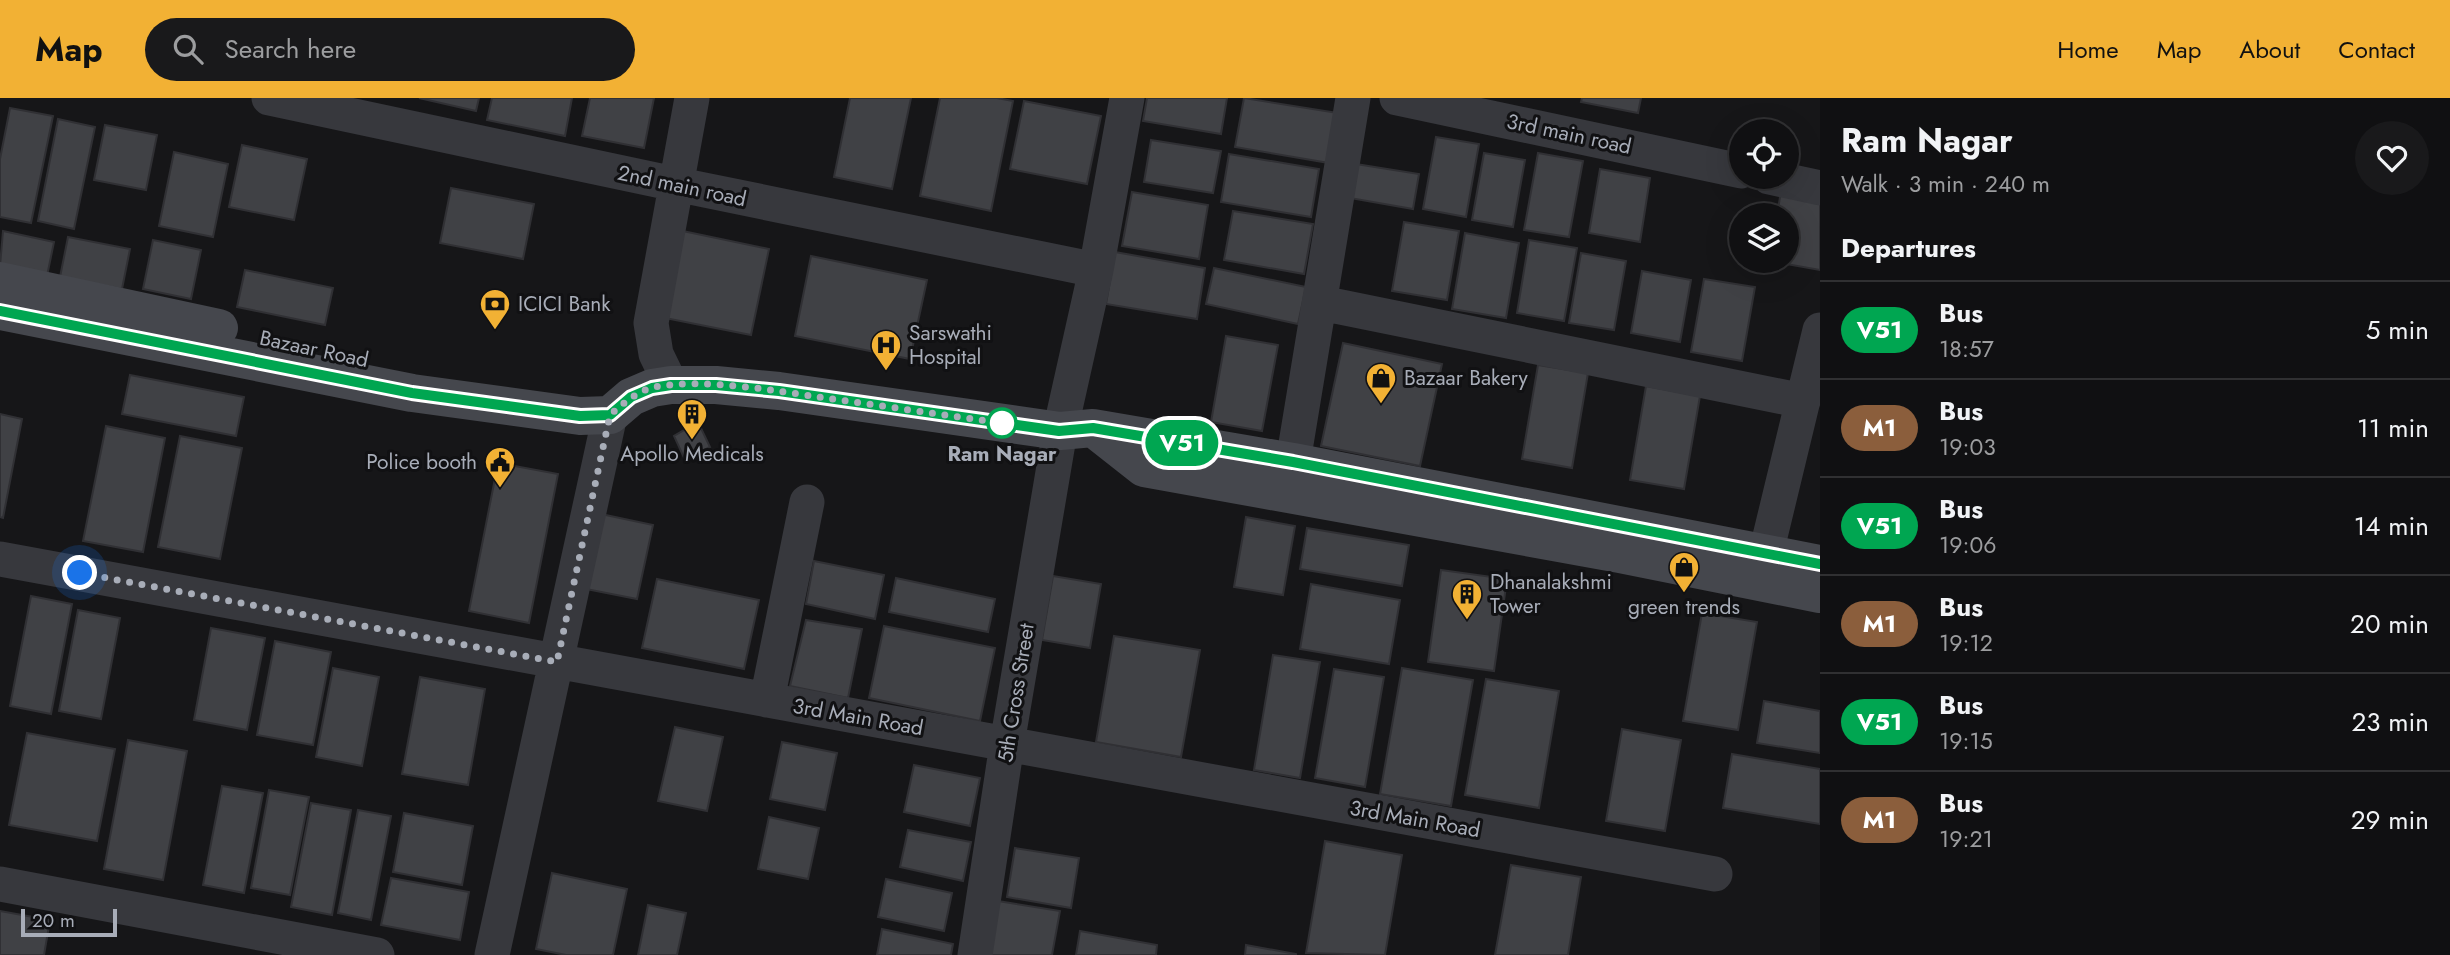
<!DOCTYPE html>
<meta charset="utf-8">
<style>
body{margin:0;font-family:Jost,sans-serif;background:#19191b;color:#f1f3f6;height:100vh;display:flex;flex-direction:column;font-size:26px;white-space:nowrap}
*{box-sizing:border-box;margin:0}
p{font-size:23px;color:#9c9d9f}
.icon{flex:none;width:38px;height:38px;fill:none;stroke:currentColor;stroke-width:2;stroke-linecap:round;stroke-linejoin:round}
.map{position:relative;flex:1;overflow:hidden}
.panel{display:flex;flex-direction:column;background:#101012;width:630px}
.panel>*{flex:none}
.badge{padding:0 14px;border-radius:23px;font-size:24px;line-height:46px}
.controls{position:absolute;left:1729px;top:21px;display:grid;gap:14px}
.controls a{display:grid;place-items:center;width:70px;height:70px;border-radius:50%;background:#101012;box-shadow:0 7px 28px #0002,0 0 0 2px #303032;font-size:35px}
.scale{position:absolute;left:21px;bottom:18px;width:96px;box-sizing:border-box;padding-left:7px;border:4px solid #a8adb8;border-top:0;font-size:19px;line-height:24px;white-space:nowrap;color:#a8adb8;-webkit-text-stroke:5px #111113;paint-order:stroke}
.you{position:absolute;width:35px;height:35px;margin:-18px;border:5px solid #fff;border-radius:50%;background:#1a73e8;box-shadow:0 0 0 10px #1a73e833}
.map>.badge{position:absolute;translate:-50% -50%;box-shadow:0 0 0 4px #fff}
h2{padding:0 21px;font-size:26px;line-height:63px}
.round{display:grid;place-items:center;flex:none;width:74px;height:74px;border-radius:37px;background:#19191b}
.head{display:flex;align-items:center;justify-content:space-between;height:119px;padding:0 21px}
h1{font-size:33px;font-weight:700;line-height:52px}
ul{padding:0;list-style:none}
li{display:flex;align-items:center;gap:21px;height:98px;padding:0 21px;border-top:2px solid #303032}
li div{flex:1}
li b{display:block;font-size:26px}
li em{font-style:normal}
li .badge{min-width:77px;font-weight:700;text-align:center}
header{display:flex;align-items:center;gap:42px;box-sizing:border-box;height:98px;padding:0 35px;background:#f2b134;color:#111}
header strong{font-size:33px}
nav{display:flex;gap:38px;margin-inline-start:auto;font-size:24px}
.search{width:490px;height:63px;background:#19191b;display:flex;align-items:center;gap:18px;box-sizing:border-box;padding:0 24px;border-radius:38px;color:#9c9d9f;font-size:26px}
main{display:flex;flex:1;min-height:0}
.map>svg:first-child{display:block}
.building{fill:#404145;stroke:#303034;stroke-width:2}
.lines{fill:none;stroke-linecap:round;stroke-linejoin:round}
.minor{stroke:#37383d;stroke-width:35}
.secondary{stroke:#45474d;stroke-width:38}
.line-casing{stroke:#fff;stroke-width:16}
.line{stroke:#00a651;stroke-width:10}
.walk{stroke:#a8adb8;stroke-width:7;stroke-dasharray:0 12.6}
.stop-dot{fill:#fff;stroke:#00a651;stroke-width:3.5}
.labels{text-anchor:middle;stroke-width:6;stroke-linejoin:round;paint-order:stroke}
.street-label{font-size:21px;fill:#a8adb8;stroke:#111113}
.poi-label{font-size:21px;fill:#a8adb8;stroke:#111113;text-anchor:start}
.stop-label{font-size:21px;font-weight:bold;fill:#a8adb8;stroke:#111113}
</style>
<header>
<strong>Map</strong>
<div class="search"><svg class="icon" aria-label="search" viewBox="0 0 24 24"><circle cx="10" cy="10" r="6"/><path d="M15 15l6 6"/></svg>Search here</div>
<nav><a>Home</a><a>Map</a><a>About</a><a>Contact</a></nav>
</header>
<main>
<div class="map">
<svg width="1820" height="857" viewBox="0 0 1820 857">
<rect width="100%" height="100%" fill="#161618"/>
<path class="building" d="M 419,0 L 479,0 L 476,13 Z
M 492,0 L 572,0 L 565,38 L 487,22 Z
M 590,0 L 654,0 L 644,50 L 582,38 Z
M 850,0 L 911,0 L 892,91 L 834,79 Z
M 940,0 L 997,0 L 1013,3 L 991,113 L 920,98 Z
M 1147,0 L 1227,0 L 1221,36 L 1143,23 Z
M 1244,0 L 1338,15 L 1329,65 L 1235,49 Z
M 1582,0 L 1641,0 L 1638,15 L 1581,4 Z
M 1024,3 L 1101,18 L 1087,86 L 1010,71 Z
M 10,10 L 53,18 L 31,125 L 0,119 L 0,61 Z
M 58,21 L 95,29 L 74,131 L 38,123 Z
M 105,27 L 157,37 L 146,92 L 94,82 Z
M 1436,39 L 1479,46 L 1466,119 L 1423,111 Z
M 1151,42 L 1221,53 L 1213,95 L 1144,84 Z
M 242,47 L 307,61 L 294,122 L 229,109 Z
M 174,54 L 228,66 L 213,139 L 159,128 Z
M 1484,55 L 1525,62 L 1513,129 L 1472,122 Z
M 1538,55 L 1583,63 L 1569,139 L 1524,132 Z
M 1229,56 L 1319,71 L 1311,119 L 1221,104 Z
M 1356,66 L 1419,76 L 1413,111 L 1350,100 Z
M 1600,71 L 1650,80 L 1640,144 L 1589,135 Z
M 451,90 L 534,106 L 523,161 L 440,145 Z
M 1781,93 L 1820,100 L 1820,172 L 1769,163 L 1787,163 L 1787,117 L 1777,117 Z
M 1132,94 L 1208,107 L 1199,161 L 1122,148 Z
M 1233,113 L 1313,126 L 1304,176 L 1224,162 Z
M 1404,124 L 1459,133 L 1447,202 L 1392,193 Z
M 678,132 L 769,151 L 751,237 L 660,219 Z
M 3,133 L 54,144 L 47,178 L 0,168 Z
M 1465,135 L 1519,145 L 1506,220 L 1452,211 Z
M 68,139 L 130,151 L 122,191 L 60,179 Z
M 153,142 L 201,152 L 191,201 L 143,191 Z
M 1529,142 L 1577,150 L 1564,223 L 1517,215 Z
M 1115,154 L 1205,170 L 1197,221 L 1106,206 Z
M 1581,155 L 1626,163 L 1614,232 L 1569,225 Z
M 811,158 L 927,182 L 910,261 L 795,238 Z
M 1214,170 L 1306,189 L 1298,226 L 1206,206 Z
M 245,172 L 333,190 L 325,227 L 237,209 Z
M 1642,173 L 1691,182 L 1680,244 L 1631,235 Z
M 1704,181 L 1755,189 L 1742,263 L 1691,254 Z
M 1226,238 L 1278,247 L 1262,333 L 1211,324 Z
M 1343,245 L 1442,266 L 1420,368 L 1321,348 Z
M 1538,267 L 1588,275 L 1572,370 L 1522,361 Z
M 130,277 L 244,299 L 236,338 L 122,316 Z
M 1646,288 L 1700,298 L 1684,391 L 1630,382 Z
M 0,316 L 22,321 L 3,420 L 0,419 Z
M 698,324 L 710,349 L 685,362 L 674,338 Z
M 106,328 L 165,340 L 143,454 L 83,443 Z
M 180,338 L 242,350 L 220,461 L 158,449 Z
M 498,365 L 558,376 L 529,525 L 469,513 Z
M 601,416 L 653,427 L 637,501 L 586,491 Z
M 1246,419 L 1295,428 L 1283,497 L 1234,489 Z
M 1307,430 L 1409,447 L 1402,488 L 1300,471 Z
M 814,463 L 884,477 L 875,521 L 806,506 Z
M 1441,472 L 1507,481 L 1494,573 L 1428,564 Z
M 1053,478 L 1101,486 L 1090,550 L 1042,542 Z
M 896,480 L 995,501 L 988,534 L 889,514 Z
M 657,481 L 759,502 L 744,571 L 642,550 Z
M 1311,486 L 1400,502 L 1389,566 L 1300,551 Z
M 31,498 L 72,506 L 51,616 L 10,608 Z
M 78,512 L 120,520 L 101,621 L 59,613 Z
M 1702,515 L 1757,524 L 1738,632 L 1683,623 Z
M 806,522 L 862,531 L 848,600 L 790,588 Z
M 884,528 L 995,550 L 980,623 L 869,600 Z
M 211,530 L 265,540 L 247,632 L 194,622 Z
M 1114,538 L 1200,552 L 1181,659 L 1096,644 Z
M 275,543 L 331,554 L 313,647 L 257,637 Z
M 1273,557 L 1320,564 L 1300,680 L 1254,672 Z
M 333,570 L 379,579 L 362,668 L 316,659 Z
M 1402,570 L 1473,582 L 1451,708 L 1380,696 Z
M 1334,571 L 1384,579 L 1365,689 L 1315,680 Z
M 420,579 L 485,591 L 468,687 L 402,676 Z
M 1486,581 L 1559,593 L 1539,710 L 1465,697 Z
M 1764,603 L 1820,613 L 1820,655 L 1757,645 Z
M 675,629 L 723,639 L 707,713 L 658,703 Z
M 1622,631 L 1681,642 L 1665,733 L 1606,723 Z
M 27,635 L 115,651 L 97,743 L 9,727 Z
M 128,642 L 187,653 L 163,782 L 104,771 Z
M 782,644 L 837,655 L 825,712 L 770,701 Z
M 1732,656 L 1820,671 L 1820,726 L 1723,710 Z
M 914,667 L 980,680 L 970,728 L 904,714 Z
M 222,688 L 263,695 L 244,795 L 203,787 Z
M 269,692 L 309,699 L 290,797 L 251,790 Z
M 311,705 L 351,712 L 332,817 L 291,809 Z
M 358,712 L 391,718 L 371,822 L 338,815 Z
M 404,715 L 473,728 L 462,787 L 393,774 Z
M 769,719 L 819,730 L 808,781 L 758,771 Z
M 908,732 L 971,744 L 963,783 L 900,769 Z
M 1325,743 L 1402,757 L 1385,857 L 1306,855 Z
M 1015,750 L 1079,760 L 1071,810 L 1007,799 Z
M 1511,767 L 1581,779 L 1568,857 L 1495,857 Z
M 552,775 L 627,791 L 613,857 L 566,857 L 536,851 Z
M 391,780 L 469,794 L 460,842 L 381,827 Z
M 886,781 L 952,795 L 944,833 L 878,819 Z
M 998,803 L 1060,813 L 1052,857 L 989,857 Z
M 648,807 L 686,815 L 677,857 L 638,857 Z
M 0,813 L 50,822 L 44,857 L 0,857 Z
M 882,831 L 953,846 L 951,857 L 877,857 Z
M 1080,833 L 1157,847 L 1156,857 L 1076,857 Z
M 1246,847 L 1296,856 L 1296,857 L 1245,857 Z"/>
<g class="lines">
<path class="minor" d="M 269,0 L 675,86 L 1096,172
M 1397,0 L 1741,73
M 1769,79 L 1820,90
M 1321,205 L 1803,303
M 671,287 L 656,256 L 651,225 L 692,0
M 1293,364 L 1353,0
M 1766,455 L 1820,232
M 0,461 L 1715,776
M 767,602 L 807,404
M 0,786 L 377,857
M 492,857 L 610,317
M 975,857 L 1007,646 L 1060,333 L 1096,172 L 1127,0"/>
<path class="secondary" d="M 0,183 L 219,230
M 0,213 L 412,295 L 580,318 L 610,317 L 631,299 L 652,290 L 671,287 L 716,287 L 779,293 L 1060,333 L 1093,330 L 1293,364 L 1820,466
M 1097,333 L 1144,370 L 1620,456 L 1820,496"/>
</g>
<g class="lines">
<g class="line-casing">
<path id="line" d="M 0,213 L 412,295 L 580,318 L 610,317 L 631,299 L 652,290 L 671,287 L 716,287 L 779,293 L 1059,333 L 1093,330 L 1293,364 L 1820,466"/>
</g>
<use href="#line" class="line"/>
<path class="walk" d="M 80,475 L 557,564 L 610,317 C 624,305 637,293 655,289 C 703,280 770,292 819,299 C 882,308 945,317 1009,326 L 1002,325"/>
</g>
<defs>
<g id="bank-pin" transform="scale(1.575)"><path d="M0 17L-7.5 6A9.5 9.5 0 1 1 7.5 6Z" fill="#f2b134" stroke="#111113"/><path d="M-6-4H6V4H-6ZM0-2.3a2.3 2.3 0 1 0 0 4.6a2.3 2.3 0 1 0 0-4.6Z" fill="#111"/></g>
<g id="hospital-pin" transform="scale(1.575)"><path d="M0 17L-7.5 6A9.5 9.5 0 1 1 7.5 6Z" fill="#f2b134" stroke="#111113"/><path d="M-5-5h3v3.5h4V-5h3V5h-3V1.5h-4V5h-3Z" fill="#111"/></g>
<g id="shop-pin" transform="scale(1.575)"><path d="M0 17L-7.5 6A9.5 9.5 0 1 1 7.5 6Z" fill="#f2b134" stroke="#111113"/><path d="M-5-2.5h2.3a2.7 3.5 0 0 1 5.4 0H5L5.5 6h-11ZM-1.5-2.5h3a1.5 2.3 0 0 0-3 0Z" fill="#111"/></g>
<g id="building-pin" transform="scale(1.575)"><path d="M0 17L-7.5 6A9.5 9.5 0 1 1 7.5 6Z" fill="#f2b134" stroke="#111113"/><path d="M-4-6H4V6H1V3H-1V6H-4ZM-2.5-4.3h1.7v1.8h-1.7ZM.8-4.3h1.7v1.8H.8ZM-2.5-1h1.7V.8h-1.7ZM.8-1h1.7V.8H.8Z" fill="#111"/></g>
<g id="civic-pin" transform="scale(1.575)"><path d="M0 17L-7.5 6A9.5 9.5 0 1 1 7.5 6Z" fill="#f2b134" stroke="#111113"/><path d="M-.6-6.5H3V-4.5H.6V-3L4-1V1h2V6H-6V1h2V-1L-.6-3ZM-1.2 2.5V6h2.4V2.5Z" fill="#111"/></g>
</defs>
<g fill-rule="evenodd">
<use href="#bank-pin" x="495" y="206"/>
<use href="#hospital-pin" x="886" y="247"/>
<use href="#shop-pin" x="1381" y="280"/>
<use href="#building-pin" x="692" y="316"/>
<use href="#civic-pin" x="500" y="364"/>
<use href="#shop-pin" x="1684" y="469"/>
<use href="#building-pin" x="1467" y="496"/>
</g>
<circle class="stop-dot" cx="1002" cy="325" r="14"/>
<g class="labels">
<g class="street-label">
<text transform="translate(1569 36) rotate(12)" y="7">3rd main road</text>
<text transform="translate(682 88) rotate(12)" y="7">2nd main road</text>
<text transform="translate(314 251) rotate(12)" y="7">Bazaar Road</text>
<text transform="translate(1016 595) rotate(-81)" y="7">5th Cross Street</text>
<text transform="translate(858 619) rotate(10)" y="7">3rd Main Road</text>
<text transform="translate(1415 721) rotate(10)" y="7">3rd Main Road</text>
</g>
<g class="poi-label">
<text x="518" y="213">ICICI Bank</text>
<text x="909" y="242">Sarswathi<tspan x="909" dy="24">Hospital</tspan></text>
<text x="1404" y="287">Bazaar Bakery</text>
<text x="692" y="363" text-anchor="middle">Apollo Medicals</text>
<text x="477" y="371" text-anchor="end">Police booth</text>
<text x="1490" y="491">Dhanalakshmi<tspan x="1490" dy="24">Tower</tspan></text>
<text x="1684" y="516" text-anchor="middle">green trends</text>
</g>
<g class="stop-label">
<text x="1002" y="363">Ram Nagar</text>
</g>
</g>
</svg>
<div class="controls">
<a><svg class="icon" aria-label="locate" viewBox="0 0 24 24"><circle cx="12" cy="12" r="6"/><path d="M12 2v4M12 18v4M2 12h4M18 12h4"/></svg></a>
<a><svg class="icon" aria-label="layers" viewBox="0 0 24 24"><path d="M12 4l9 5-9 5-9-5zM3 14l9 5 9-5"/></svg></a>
</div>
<div class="scale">20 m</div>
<div class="you" style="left:80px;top:475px"></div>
<b class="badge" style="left:1182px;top:345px;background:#00a651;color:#fff">V51</b>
</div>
<section class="panel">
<div class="head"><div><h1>Ram Nagar</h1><p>Walk · 3 min · 240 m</p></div><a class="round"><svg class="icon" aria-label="heart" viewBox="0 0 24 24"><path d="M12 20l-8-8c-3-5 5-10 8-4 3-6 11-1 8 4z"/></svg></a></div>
<h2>Departures</h2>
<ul>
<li><span class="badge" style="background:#00a651;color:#fff">V51</span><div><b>Bus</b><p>18:57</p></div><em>5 min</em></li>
<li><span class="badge" style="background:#8b5e3c;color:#fff">M1</span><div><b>Bus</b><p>19:03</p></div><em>11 min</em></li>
<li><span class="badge" style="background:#00a651;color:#fff">V51</span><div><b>Bus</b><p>19:06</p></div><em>14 min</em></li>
<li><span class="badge" style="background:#8b5e3c;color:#fff">M1</span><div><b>Bus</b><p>19:12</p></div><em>20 min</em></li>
<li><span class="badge" style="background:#00a651;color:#fff">V51</span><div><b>Bus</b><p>19:15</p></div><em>23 min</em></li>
<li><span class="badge" style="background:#8b5e3c;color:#fff">M1</span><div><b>Bus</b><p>19:21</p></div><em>29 min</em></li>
</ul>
</section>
</main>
